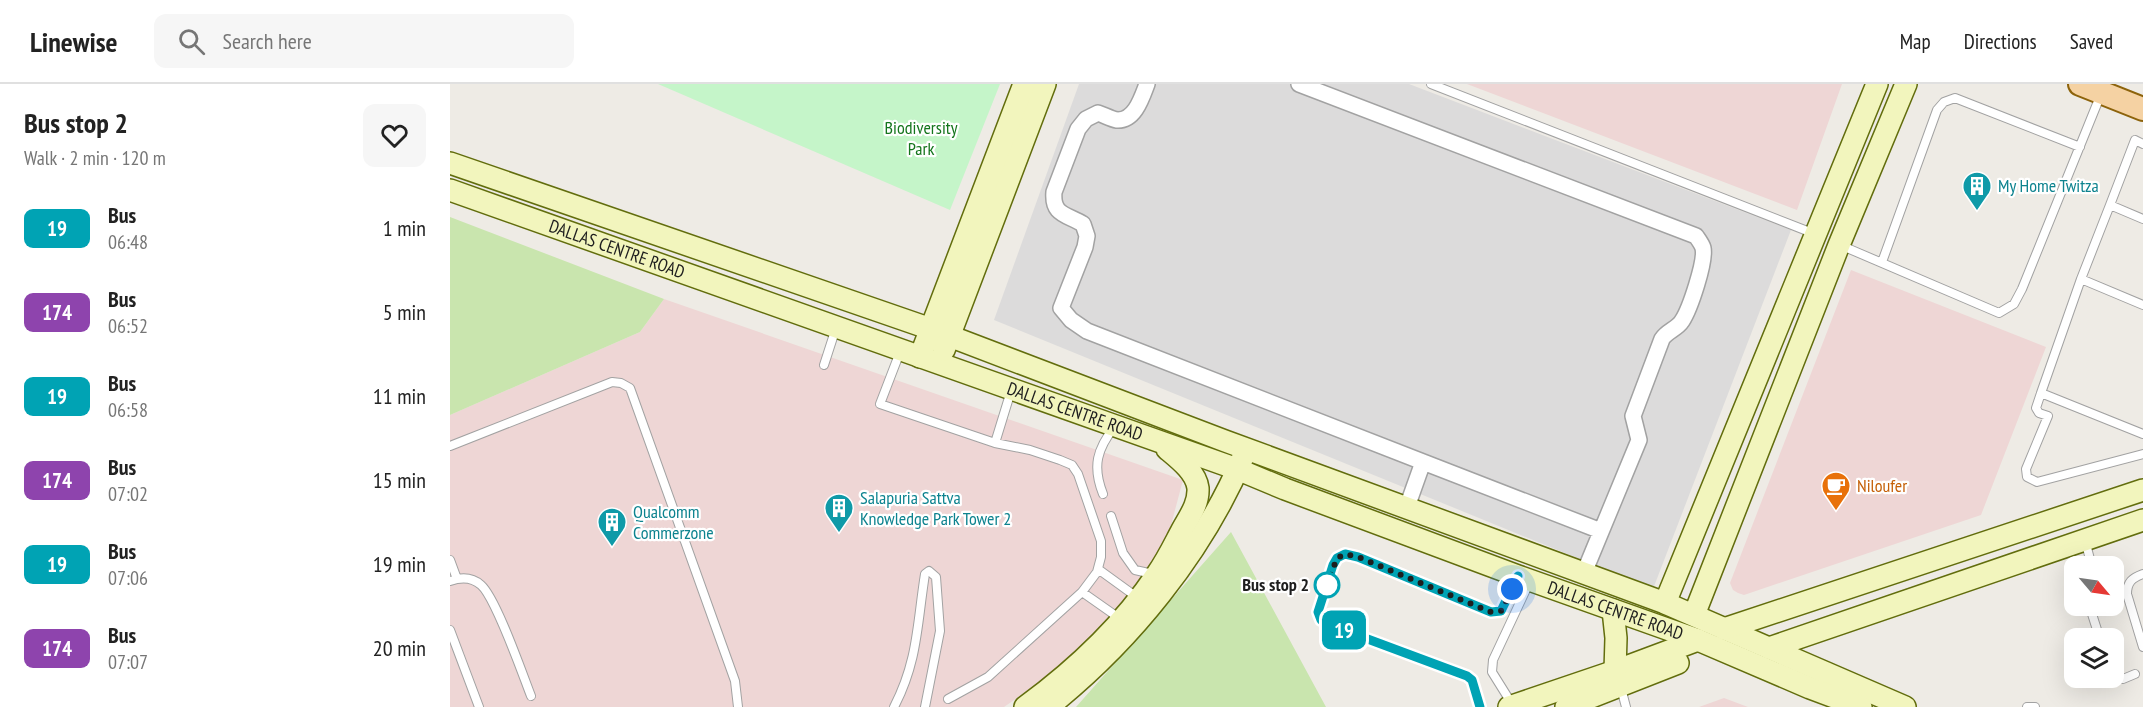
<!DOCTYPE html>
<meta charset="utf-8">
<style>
body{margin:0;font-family:"PT Sans Narrow",sans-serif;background:#f6f6f6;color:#222;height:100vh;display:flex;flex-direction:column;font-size:22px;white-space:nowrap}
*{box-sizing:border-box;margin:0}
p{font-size:20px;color:#767676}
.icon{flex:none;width:33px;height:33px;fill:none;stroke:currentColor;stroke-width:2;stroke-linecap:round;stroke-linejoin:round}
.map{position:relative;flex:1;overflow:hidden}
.details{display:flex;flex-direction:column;background:#fff;width:450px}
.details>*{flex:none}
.badge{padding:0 12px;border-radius:9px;font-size:21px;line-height:39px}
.needle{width:39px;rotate:119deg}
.controls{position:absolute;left:1614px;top:472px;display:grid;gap:12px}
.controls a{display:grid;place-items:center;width:60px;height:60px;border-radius:12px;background:#fff;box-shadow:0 6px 24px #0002;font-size:30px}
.you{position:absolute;width:30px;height:30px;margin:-15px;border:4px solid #fff;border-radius:50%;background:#1a73e8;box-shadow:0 0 0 9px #1a73e833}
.map>.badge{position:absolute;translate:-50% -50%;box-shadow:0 0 0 3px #fff}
.round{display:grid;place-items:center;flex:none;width:63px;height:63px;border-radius:12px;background:#f6f6f6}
.headline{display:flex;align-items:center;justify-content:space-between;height:102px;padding:0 24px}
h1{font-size:28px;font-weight:800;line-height:45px}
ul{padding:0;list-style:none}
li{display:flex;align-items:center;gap:18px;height:84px;padding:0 24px}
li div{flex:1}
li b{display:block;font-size:22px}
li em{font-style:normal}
li .badge{min-width:66px;font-weight:700;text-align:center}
header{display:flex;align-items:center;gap:36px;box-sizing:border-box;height:84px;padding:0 30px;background:#fff;border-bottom:2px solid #e0e0e0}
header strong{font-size:28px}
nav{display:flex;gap:33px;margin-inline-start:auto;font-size:21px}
.search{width:420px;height:54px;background:#f6f6f6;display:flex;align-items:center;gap:15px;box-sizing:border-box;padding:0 21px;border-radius:12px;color:#767676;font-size:22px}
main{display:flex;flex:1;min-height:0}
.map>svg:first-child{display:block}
.residential{fill:#dcdbdb}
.commercial{fill:#eed6d5}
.grass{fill:#c9e5ae}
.park{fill:#c5f5c9}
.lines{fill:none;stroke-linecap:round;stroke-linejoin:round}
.lane-casing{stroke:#a2a2a2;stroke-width:10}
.street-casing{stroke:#a2a2a2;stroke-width:18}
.secondary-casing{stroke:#626d0d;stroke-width:24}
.primary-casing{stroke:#8d630b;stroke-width:26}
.lane{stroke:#fff;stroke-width:8}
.street{stroke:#fff;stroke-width:15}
.secondary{stroke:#f2f5bd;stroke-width:21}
.primary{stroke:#f5d2a3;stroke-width:22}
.line-casing{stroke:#fff;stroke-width:14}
.line{stroke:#00a3b4;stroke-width:9}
.walk{stroke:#1e1e1e;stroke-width:6;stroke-dasharray:0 10.8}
.stop-dot{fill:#fff;stroke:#00a3b4;stroke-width:3}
.labels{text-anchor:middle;stroke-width:4.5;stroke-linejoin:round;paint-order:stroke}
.park-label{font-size:18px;fill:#14751c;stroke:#fff}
.culture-label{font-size:18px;fill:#0d838f;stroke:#fff;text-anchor:start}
.street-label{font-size:18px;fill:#1e1e1e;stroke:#fff}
.food-label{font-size:18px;fill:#c56008;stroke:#fff;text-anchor:start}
.stop-label{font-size:18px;font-weight:bold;fill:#1e1e1e;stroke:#fff;text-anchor:end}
</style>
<header>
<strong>Linewise</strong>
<div class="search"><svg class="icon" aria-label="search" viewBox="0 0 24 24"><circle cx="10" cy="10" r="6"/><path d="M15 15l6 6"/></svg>Search here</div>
<nav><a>Map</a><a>Directions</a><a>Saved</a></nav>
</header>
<main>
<section class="details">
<div class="headline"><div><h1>Bus stop 2</h1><p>Walk · 2 min · 120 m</p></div><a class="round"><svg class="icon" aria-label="heart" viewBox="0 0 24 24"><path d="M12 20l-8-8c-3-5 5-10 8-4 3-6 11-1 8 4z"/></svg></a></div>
<ul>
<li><span class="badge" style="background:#00a3b4;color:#fff">19</span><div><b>Bus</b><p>06:48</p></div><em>1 min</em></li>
<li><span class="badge" style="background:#8e44ad;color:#fff">174</span><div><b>Bus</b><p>06:52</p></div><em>5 min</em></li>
<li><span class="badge" style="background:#00a3b4;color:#fff">19</span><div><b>Bus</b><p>06:58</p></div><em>11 min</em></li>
<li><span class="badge" style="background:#8e44ad;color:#fff">174</span><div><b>Bus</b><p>07:02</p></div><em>15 min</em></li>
<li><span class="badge" style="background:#00a3b4;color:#fff">19</span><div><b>Bus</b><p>07:06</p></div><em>19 min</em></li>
<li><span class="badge" style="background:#8e44ad;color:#fff">174</span><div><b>Bus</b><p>07:07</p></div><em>20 min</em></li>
</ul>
</section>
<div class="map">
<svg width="1693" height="623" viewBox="0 0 1693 623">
<rect width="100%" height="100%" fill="#eeebe5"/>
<path class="residential" d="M 629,0 L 959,0 L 1341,146 L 1203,505 L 544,236 Z"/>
<path class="commercial" d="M 1017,0 L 1392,0 L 1347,126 Z
M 1401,186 L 1596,263 L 1531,431 L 1294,511 L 1288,509 L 1283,506 L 1280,499 Z
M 214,215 L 733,396 L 712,475 L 668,530 L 594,595 L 554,623 L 0,623 L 0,331 L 190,248 Z
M 1274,614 L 1298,623 L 1249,623 Z"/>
<path class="grass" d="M 0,133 L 214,215 L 190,248 L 0,331 Z
M 781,448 L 876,623 L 626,623 Z"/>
<path class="park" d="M 208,0 L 550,0 L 500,126 Z"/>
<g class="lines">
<g class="lane-casing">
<path id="lane" d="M 981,0 L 1365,150
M 1660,121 L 1685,56 L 1693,60
M 1390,161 L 1549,229 L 1564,220 L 1572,205 L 1651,10
M 1432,178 L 1487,26 L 1494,18 L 1505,14 L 1630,63
M 1631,195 L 1660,121 L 1693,135
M 1693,221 L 1631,195 L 1591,309 L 1693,350
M 450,268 L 430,320 L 545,359 L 580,366 L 610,376 L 622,381 L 628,390 L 651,457 L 651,473 L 647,488 L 632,508 L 538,593 L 498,615
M 374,281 L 386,244
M 1591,309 L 1586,324 L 1589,329 L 1598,332 L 1576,385 L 1577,393 L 1587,398 L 1693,370
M 545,359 L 561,307
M 0,362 L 162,298 L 171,299 L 180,304 L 285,597 L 288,623
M 653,410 C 642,382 647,365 665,342
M 661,432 L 673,469 L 685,486 L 703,490
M 1635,456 L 1642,483
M 0,476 L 7,495
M 648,485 L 688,514
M 1693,490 C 1682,494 1677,498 1677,510 L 1693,563
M 0,497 C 11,493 22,493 31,501 C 46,514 72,589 81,612
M 632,508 L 669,534
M 1642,522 L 1642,530 L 1650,555
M 0,546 L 29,623
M 1664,590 L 1673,595 L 1685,590
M 1171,604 L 1176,623
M 1062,620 L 1042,588 L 1043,576 L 1080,497
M 444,623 C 468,577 467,540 475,490 L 479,487 L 486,493 L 490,547 L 475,623
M 1030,623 L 1022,596 L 1016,592 L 880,541 L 871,536 L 868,528 L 883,481 L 887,474 L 895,470 L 908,473 L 1041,528 L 1051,527 L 1067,494
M 1577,623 L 1585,623"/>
</g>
<g class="street-casing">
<path id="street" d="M 697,0 C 692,13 685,37 667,36 C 661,35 654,31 648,29 L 636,35 L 628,45 L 604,108 C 602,131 616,130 633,140 L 637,152 L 635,163 L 611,224 L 621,236 L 637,247 L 973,378 L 957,423
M 849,0 L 1246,152 C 1248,155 1252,160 1253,164 C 1256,177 1240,225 1232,237 C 1227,245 1217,247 1212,255 L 1183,332 L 1189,356 L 1134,489
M 973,378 L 1151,447"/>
</g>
<g class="secondary-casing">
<g id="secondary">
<path d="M 0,79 L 481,245 L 775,357 L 1215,519 L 1455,623"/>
<path id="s1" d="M 0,106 L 787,385 L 835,405 L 1068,492 L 1248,556 L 1360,604 L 1411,623"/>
<path d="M 494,266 L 595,0"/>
<path d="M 470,273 L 574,0"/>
<path d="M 1215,519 L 1427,0"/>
<path d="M 1163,526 L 1166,554 L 1165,587"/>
<path d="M 1244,531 L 1389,161 L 1456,0"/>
<path d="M 1274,545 L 1693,406"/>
<path d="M 1319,564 L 1693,436"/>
<path d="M 575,623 C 624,587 673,541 707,490 C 717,476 724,461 732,446 C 739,433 749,420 748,404 C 746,388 729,375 717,365"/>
<path d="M 598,623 C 680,558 752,469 793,373"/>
<path d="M 1059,623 L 1165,587 L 1248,556"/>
<path d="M 1116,623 L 1228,579"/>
</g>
</g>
<g class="primary-casing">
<path id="primary" d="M 1630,0 L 1693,25"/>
</g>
<use href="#lane" class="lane"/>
<use href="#street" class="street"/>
<use href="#secondary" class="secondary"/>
<use href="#primary" class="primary"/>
</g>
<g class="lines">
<g class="line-casing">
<path id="line" d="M 1030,623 L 1022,596 L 1017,592 L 880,541 L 871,536 L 868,528 L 883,481 L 887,474 L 895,470 L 908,473 L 1041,528 L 1051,527 L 1068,492"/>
</g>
<use href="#line" class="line"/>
<path class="walk" d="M 877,501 L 887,474 L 895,470 L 908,473 L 1041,528 L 1051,527 L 1062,505"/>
</g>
<defs>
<g id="building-pin" transform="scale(1.5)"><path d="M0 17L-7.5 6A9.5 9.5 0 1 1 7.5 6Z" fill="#0f9aa8" stroke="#fff"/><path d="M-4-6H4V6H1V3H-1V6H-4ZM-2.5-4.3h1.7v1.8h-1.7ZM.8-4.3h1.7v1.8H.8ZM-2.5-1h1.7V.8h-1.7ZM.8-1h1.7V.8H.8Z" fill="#fff"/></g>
<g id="cafe-pin" transform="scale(1.5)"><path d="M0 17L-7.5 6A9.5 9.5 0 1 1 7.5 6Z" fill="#e8710a" stroke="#fff"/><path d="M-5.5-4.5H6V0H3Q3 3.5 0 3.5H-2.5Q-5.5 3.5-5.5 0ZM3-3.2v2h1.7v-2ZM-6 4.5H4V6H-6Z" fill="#fff"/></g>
</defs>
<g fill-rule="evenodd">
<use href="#building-pin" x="1527" y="102"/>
<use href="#cafe-pin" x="1386" y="402"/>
<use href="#building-pin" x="389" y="424"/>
<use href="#building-pin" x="162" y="438"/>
</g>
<circle class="stop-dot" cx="877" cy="501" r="12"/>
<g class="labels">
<g class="park-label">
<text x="471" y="50">Biodiversity<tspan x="471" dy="21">Park</tspan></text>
</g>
<g class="culture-label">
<text x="1548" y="108">My Home Twitza</text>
<text x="410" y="420">Salapuria Sattva<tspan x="410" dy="21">Knowledge Park Tower 2</tspan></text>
<text x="183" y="434">Qualcomm<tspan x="183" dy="21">Commerzone</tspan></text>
</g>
<g class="street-label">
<text dy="6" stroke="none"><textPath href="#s1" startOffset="177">DALLAS CENTRE ROAD</textPath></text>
<text dy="6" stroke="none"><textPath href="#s1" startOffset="663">DALLAS CENTRE ROAD</textPath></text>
<text dy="6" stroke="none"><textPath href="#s1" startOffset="1239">DALLAS CENTRE ROAD</textPath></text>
</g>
<g class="food-label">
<text x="1407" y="408">Niloufer</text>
</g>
<g class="stop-label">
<text x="859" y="507">Bus stop 2</text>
</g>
</g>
</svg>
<div class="controls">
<a><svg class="needle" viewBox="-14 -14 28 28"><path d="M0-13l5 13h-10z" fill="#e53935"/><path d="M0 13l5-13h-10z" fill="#767676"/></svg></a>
<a><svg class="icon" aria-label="layers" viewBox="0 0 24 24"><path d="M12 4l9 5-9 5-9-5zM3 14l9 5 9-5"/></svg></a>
</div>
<div class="you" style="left:1062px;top:505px"></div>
<b class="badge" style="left:894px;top:546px;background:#00a3b4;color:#fff">19</b>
</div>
</main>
